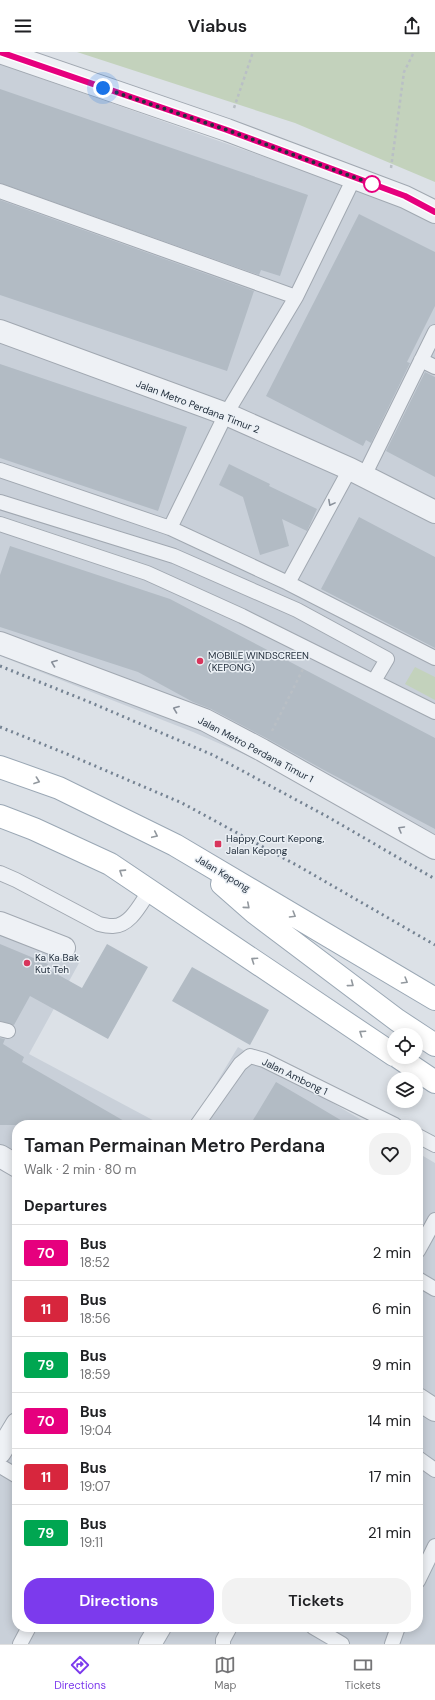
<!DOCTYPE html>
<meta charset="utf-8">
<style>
body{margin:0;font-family:"DM Sans",sans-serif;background:#f2f2f2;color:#202124;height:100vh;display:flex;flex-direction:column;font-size:15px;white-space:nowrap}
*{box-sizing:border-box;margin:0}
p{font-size:13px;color:#757577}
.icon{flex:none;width:22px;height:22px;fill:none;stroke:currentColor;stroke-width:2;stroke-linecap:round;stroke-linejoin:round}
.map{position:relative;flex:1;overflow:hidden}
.details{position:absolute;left:12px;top:1068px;width:411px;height:512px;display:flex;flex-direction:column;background:#fff;border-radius:16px;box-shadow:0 2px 10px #0003}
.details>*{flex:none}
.badge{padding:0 8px;border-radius:3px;font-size:14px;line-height:26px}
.fabs{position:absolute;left:387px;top:976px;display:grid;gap:8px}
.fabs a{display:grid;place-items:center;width:36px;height:36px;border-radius:50%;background:#fff;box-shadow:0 2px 10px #0003;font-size:20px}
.you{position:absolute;width:20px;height:20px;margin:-10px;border:3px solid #fff;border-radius:50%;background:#1a73e8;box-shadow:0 0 0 6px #1a73e833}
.map>.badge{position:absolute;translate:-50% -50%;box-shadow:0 0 0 2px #fff}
h2{padding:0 12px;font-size:15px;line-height:36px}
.round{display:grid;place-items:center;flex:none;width:42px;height:42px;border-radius:16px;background:#f2f2f2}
.summary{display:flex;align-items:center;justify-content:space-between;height:68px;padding:0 12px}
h1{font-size:19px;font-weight:600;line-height:30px}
.primary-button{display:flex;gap:8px;margin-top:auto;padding:8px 12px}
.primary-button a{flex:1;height:46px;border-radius:16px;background:#7c3aed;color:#fff;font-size:16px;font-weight:600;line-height:46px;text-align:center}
.primary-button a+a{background:#f2f2f2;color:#202124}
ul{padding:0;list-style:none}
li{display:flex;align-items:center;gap:12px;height:56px;padding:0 12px;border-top:1px solid #e0e0e0}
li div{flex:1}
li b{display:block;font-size:15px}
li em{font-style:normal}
li .badge{min-width:44px;font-weight:700;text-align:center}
header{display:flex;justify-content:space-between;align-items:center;height:52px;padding:0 12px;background:#fff;font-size:18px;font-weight:600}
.tabs{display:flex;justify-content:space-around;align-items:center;height:56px;border-top:1px solid #e0e0e0;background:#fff;font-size:11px;color:#757577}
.tabs a{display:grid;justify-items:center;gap:2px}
.tabs .selected{color:#7c3aed}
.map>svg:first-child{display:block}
.built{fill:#c9d0d9}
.green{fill:#c3d2bc}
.building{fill:#b2bbc4}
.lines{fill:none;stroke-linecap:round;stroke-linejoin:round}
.lane-casing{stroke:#a1a8b1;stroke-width:16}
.street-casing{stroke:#a1a8b1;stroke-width:24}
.primary-casing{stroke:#9aa7b4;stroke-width:24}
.path{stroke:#b9bfc5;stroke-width:2.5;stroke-dasharray:3 3;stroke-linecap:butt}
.lane{stroke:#eef1f5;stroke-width:14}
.street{stroke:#eef1f5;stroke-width:22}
.primary{stroke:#fff;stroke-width:22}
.rail{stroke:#748292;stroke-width:3;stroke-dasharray:2 4;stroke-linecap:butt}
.oneway{stroke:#89909a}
.oneway2{stroke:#92989e}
.line-casing{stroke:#fff;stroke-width:9}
.line{stroke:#e6007e;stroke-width:6}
.walk{stroke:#24303e;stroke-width:4;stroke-dasharray:0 7.2}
.stop-dot{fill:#fff;stroke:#e6007e;stroke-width:2}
.poi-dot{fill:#d8355c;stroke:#ebf0f5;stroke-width:1.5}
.labels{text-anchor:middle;stroke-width:3;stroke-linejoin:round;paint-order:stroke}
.street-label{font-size:10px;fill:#24303e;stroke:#ebf0f5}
.poi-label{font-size:10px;fill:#24303e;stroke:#ebf0f5;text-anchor:start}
</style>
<header><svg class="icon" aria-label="menu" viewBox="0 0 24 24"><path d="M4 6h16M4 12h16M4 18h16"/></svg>Viabus<svg class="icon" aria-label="share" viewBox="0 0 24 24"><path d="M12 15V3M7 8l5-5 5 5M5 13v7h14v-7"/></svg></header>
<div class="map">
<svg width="435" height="1592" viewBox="0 0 435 1592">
<rect width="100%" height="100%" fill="#dce1e7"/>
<path class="built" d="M 0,12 L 435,165 L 435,786 L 193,680 L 0,604 Z
M 0,880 L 79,911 L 29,1002 L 162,1073 L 17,1073 L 17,1105 L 0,1095 Z
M 238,995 L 370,1073 L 191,1073 Z
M 418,1101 L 435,1111 L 435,1592 L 0,1592 L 0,1385 L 17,1357 L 17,1575 L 418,1575 Z"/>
<path class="green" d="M 77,0 L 435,0 L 435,130 L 295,71 Z
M 415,615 L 435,625 L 435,648 L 405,632 Z"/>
<path class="building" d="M 0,37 L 308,143 L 280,224 L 261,218 L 259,223 L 0,131 Z
M 0,148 L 254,239 L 227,319 L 0,243 Z
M 359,162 L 435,200 L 435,254 L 407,310 L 410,311 L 371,391 L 366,388 L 363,394 L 266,344 Z
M 0,312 L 187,375 L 158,459 L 0,406 Z
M 425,320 L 435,325 L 435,425 L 386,399 Z
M 229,412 L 270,432 L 269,434 L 317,457 L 307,479 L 282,467 L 289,494 L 260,503 L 243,445 L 219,433 Z
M 359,465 L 435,505 L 435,596 L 321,537 Z
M 10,494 L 170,547 L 435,686 L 435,777 L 322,717 L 268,687 L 211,657 L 193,650 L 138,620 L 0,575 L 0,523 Z
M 0,892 L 48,912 L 46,916 L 82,936 L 107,892 L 148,915 L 108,987 L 30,944 L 14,973 L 0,969 Z
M 192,915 L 269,958 L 250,993 L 172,949 Z
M 0,986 L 5,987 L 3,992 L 24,1005 L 22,1010 L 131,1073 L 0,1073 Z
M 276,1030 L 312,1051 L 349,1073 L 250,1073 Z"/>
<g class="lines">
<g class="lane-casing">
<path id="lane" d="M 0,139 L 296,245
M 421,308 L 435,315
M 0,418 L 170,476 L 288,531 L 435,606
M 364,424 L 435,280
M 0,450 L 174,504 L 297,558 L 387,607 L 374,629
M 0,472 L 147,521 L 242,564 L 435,660
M 170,476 L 226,362 L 296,245 L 354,126
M 288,531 L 350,417
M 0,821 L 16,828 L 99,872 C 103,873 107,874 112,874 C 130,875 141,851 150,838
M 0,977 L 8,979
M 197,1073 L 240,1012 L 250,1004 L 264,1008 L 395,1073
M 418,1084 L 435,1093
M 418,1199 L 435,1168
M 418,1227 L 435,1237
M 418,1406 L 435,1418
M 0,1414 L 17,1424
M 418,1529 L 435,1494
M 313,1575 L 342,1592
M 20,1592 L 29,1575
M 223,1592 L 223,1588 L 230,1575
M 392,1592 L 398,1575"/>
</g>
<g class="street-casing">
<path id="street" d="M 0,0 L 227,78 L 405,145 L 435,160
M 0,279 L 226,362 L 350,417 L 435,460
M 0,591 L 205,668 L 262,698 L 435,796
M 0,871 L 64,896
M 0,1104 L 17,1114
M 418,1347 L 435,1358
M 0,1400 L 17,1372
M 150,1592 L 160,1575"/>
</g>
<g class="primary-casing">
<path id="primary" d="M 0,715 L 59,736 L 175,793 L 435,947
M 0,764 L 34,777 L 110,812 L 394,1003
M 222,832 L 255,861 L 397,968 L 435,993
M 398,1005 L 435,1030"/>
</g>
<path class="path" d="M 234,56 L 253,0
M 391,116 L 404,20 L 414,0
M 272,679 L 304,615"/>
<use href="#lane" class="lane"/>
<use href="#street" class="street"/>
<use href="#primary" class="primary"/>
<path class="rail" d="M 0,614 L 94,652 L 213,703 L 328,765 L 435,827
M 0,675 L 67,702 L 182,751 L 300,815 L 435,893"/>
</g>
<defs><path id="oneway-chevron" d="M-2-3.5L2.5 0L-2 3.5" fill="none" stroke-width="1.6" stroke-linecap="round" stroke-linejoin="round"/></defs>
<g class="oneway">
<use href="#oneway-chevron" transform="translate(331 451) rotate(118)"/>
<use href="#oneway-chevron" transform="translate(54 611) rotate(-159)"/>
<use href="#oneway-chevron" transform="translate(176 657) rotate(-159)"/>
<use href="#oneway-chevron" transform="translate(401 777) rotate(-150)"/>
</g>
<g class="oneway2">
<use href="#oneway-chevron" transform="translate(37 729) rotate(20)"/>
<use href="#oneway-chevron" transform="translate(155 783) rotate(25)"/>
<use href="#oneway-chevron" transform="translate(122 820) rotate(-147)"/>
<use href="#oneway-chevron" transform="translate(247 854) rotate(41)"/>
<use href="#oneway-chevron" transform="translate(293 863) rotate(31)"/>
<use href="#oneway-chevron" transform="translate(254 908) rotate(-146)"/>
<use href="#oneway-chevron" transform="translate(405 929) rotate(31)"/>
<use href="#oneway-chevron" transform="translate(351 932) rotate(37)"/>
<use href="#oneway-chevron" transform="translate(362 981) rotate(-146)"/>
</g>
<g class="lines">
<g class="line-casing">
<path id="line" d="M 0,0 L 227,78 L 405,144 L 435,160"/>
</g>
<use href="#line" class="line"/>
<path class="walk" d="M 103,36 L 227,78 L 372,132"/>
</g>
<circle class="stop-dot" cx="372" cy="132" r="8"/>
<g class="poi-dot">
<circle cx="200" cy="609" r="4"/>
<rect x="214" y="788" width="8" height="8" rx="2"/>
<circle cx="27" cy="911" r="4"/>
</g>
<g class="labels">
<g class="street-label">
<text transform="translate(198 354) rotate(21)" y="4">Jalan Metro Perdana Timur 2</text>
<text transform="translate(256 697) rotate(28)" y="4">Jalan Metro Perdana Timur 1</text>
<text transform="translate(223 821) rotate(31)" y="4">Jalan Kepong</text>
<text transform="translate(295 1024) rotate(26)" y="4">Jalan Ambong 1</text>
</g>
<g class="poi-label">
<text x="208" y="607">MOBILE WINDSCREEN<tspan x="208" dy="12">(KEPONG)</tspan></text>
<text x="226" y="790">Happy Court Kepong,<tspan x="226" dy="12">Jalan Kepong</tspan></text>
<text x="35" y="909">Ka Ka Bak<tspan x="35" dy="12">Kut Teh</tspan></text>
</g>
</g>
</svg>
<div class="fabs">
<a><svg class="icon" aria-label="locate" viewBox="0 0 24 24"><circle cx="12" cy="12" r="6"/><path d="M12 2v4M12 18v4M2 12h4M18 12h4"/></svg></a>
<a><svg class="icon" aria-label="layers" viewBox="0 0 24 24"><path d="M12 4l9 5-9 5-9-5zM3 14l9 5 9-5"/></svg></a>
</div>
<div class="you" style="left:103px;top:36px"></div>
<section class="details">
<div class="summary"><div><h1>Taman Permainan Metro Perdana</h1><p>Walk · 2 min · 80 m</p></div><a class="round"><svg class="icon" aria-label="heart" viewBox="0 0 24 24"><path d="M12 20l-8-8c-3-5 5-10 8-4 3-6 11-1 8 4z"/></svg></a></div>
<h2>Departures</h2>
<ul>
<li><span class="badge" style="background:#e6007e;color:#fff">70</span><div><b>Bus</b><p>18:52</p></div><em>2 min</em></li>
<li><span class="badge" style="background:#d7263d;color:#fff">11</span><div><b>Bus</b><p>18:56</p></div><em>6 min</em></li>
<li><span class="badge" style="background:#00a651;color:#fff">79</span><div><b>Bus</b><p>18:59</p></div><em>9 min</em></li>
<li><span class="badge" style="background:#e6007e;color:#fff">70</span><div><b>Bus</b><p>19:04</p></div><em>14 min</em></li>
<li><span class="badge" style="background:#d7263d;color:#fff">11</span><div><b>Bus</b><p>19:07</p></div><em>17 min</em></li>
<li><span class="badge" style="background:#00a651;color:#fff">79</span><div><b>Bus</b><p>19:11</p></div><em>21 min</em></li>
</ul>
<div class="primary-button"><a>Directions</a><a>Tickets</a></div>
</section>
</div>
<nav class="tabs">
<a class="selected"><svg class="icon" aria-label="directions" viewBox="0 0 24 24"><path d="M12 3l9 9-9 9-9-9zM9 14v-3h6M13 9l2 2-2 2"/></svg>Directions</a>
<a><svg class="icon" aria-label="map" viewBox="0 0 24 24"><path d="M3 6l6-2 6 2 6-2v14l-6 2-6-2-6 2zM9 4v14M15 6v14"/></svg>Map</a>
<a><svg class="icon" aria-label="tickets" viewBox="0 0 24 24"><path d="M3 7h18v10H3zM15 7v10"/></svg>Tickets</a>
</nav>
